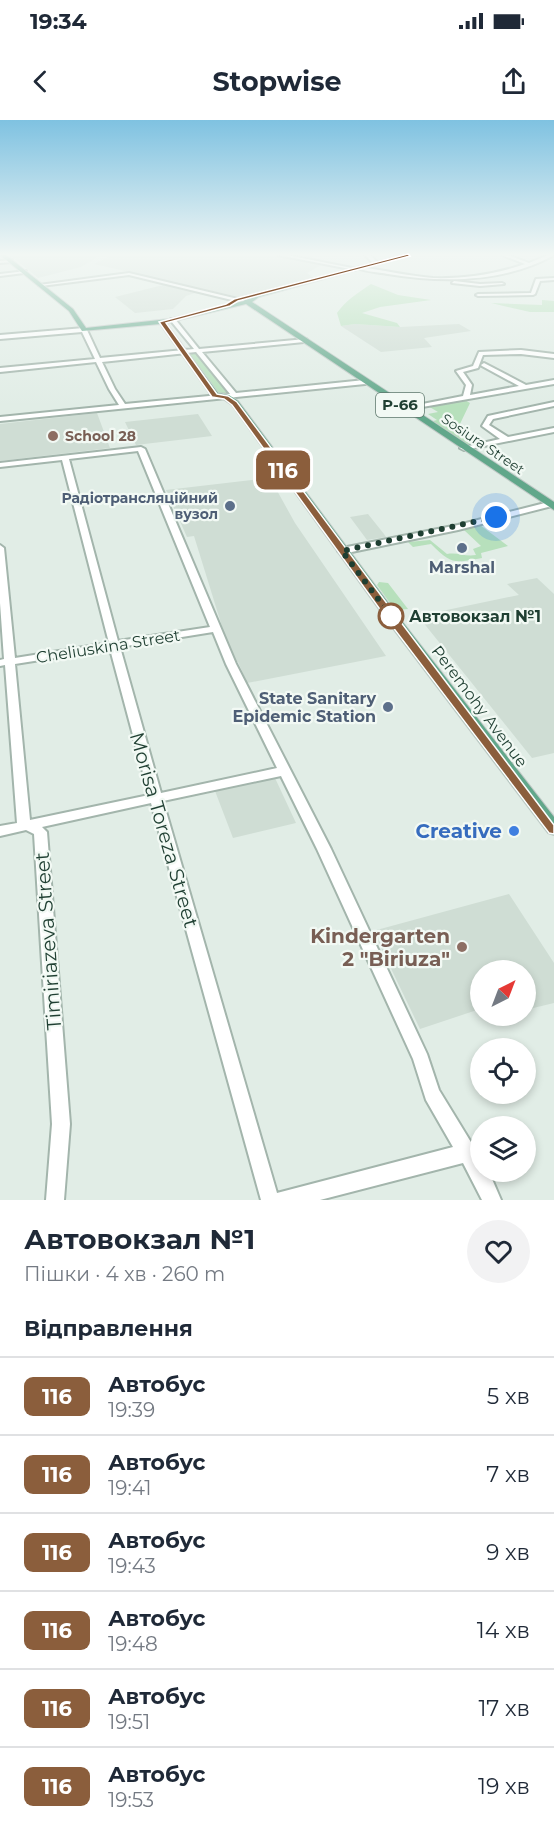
<!DOCTYPE html>
<html lang="uk">
<meta charset="utf-8">
<style>
body{margin:0;font-family:Montserrat,sans-serif;background:#f2f2f3;color:#1f2937;height:100vh;display:flex;flex-direction:column;font-size:22px;white-space:nowrap}
*{box-sizing:border-box;margin:0}
p{font-size:20px;color:#747a83}
.icon{flex:none;width:33px;height:33px;fill:none;stroke:currentColor;stroke-width:2;stroke-linecap:round;stroke-linejoin:round}
.map{position:relative;height:1080px;overflow:hidden}
.sheet{display:flex;flex-direction:column;background:#fff;flex:1}
.sheet>*{flex:none}
.badge{padding:0 12px;border-radius:9px;font-size:21px;line-height:39px}
.needle{width:39px;rotate:42deg}
.controls{position:absolute;left:470px;top:840px;display:grid;gap:12px}
.controls a{display:grid;place-items:center;width:66px;height:66px;border-radius:50%;background:#fff;box-shadow:0 3px 9px #0003;font-size:30px}
.you{position:absolute;width:30px;height:30px;margin:-15px;border:4px solid #fff;border-radius:50%;background:#1a73e8;box-shadow:0 0 0 9px #1a73e833}
.map>.badge{position:absolute;translate:-50% -50%;box-shadow:0 0 0 3px #fff}
h2{padding:0 24px;font-size:22px;line-height:54px}
.round{display:grid;place-items:center;flex:none;width:63px;height:63px;border-radius:32px;background:#f2f2f3}
.summary{display:flex;align-items:center;justify-content:space-between;height:102px;padding:0 24px}
h1{font-size:28px;font-weight:700;line-height:45px}
ul{padding:0;list-style:none}
li{display:flex;align-items:center;gap:18px;height:78px;padding:0 24px;border-top:2px solid #e0e1e3}
li div{flex:1}
li b{display:block;font-size:22px}
li em{font-style:normal}
li .badge{min-width:66px;font-weight:700;text-align:center}
.status{display:flex;justify-content:space-between;align-items:center;height:42px;padding:0 30px;background:#fff;direction:ltr}
.status svg{height:16px;fill:currentColor}
header{display:flex;justify-content:space-between;align-items:center;height:78px;padding:0 24px;background:#fff;font-size:27px;font-weight:700}
.map>svg:first-child{display:block}
.built{fill:#cfddd4}
.green{fill:#b7e0bc}
.lines{fill:none;stroke-linecap:round;stroke-linejoin:round}
.minor-casing{stroke:#a3b5ac;stroke-width:4}
.major-casing{stroke:#c0c9c6;stroke-width:2}
.minor{fill:#fff;fill-rule:evenodd}
.major{fill:#61a78a;fill-rule:evenodd}
.line{fill:#8b5e3c;stroke:#fff;stroke-width:1.5}
.walk{stroke:#1f3f32;stroke-width:6;stroke-dasharray:0 10.8}
.education-dot{fill:#8d6e63;stroke:#f2f9f4;stroke-width:2}
.service-dot{fill:#5c6f8a;stroke:#f2f9f4;stroke-width:2}
.stop-dot{fill:#fff;stroke:#8b5e3c;stroke-width:3}
.shop-dot{fill:#3f7fe0;stroke:#f2f9f4;stroke-width:2}
.labels{text-anchor:middle;stroke-width:4.5;stroke-linejoin:round;paint-order:stroke}
.far-education-label{font-size:14px;font-weight:bold;fill:#785e54;stroke:#f2f9f4;text-anchor:start}
.far-street-label{font-size:14px;fill:#1f3f32;stroke:#f2f9f4}
.far-service-label{font-size:14px;font-weight:bold;fill:#4e5e75;stroke:#f2f9f4;text-anchor:end}
.shield{fill:#f2f9f4;stroke:#5e776c;stroke-width:1.5}
.shield-label{font-size:15px;font-weight:bold;fill:#1f3f32}
.service-label{font-size:16px;font-weight:bold;fill:#4e5e75;stroke:#f2f9f4}
.stop-label{font-size:16px;font-weight:bold;fill:#1f3f32;stroke:#f2f9f4;text-anchor:start}
.street-label{font-size:16px;fill:#1f3f32;stroke:#f2f9f4}
.near-street-label{font-size:20px;fill:#1f3f32;stroke:#f2f9f4}
.near-shop-label{font-size:20px;font-weight:bold;fill:#366cbe;stroke:#f2f9f4;text-anchor:end}
.near-education-label{font-size:20px;font-weight:bold;fill:#785e54;stroke:#f2f9f4;text-anchor:end}
</style>
<div class="status"><b>19:34</b><svg viewBox="0 0 49 12"><path d="M0 12V9h3v3zM5 12V6h3v6zM10 12V3h3v9zM15 12V0h3v12zM26 1h20v11H26zM47 4h2v5h-2z"/></svg></div>
<header><svg class="icon" aria-label="back" viewBox="0 0 24 24"><path d="M15 5l-7 7 7 7"/></svg>Stopwise<svg class="icon" aria-label="share" viewBox="0 0 24 24"><path d="M12 15V3M7 8l5-5 5 5M5 13v7h14v-7"/></svg></header>
<div class="map">
<svg width="554" height="1080" viewBox="0 0 554 1080">
<rect width="100%" height="100%" fill="#e1ede6"/>
<path class="built" d="M 10,135 L 101,135 L 81,147 L 38,158 Z
M 112,135 L 274,135 L 323,144 L 307,153 L 315,159 L 243,178 L 94,144 Z
M 163,165 L 195,173 L 186,176 L 173,189 L 135,193 L 115,177 Z
M 355,204 L 400,207 L 459,204 L 471,211 L 424,218 L 432,227 L 381,232 L 341,206 Z
M 97,293 L 110,328 L 0,341 L 0,304 Z
M 198,294 L 212,316 L 136,325 L 125,302 Z
M 270,358 L 295,403 L 386,536 L 247,563 L 238,542 L 233,542 L 194,416 L 187,417 L 166,370 Z
M 368,394 L 384,414 L 386,417 L 367,420 L 350,397 Z
M 537,458 L 554,474 L 554,633 L 532,638 L 418,496 L 519,475 L 507,464 Z
M 275,658 L 296,703 L 233,718 L 215,671 Z
M 509,774 L 554,843 L 554,883 L 525,890 L 525,850 L 480,850 L 480,889 L 420,909 L 373,811 Z"/>
<path class="green" d="M 371,164 L 398,175 L 431,180 L 380,187 L 362,193 L 397,203 L 400,207 L 355,204 L 341,206 L 337,193 C 346,180 358,173 371,164 Z
M 542,180 L 554,181 L 554,192 L 530,192 L 491,183 L 542,185 Z
M 193,233 L 197,234 L 229,273 L 219,275 L 188,234 Z
M 463,279 L 470,283 L 459,306 L 482,322 L 467,325 L 433,301 L 437,300 L 428,294 L 438,292 L 428,286 Z
M 480,405 L 508,426 L 481,433 L 482,438 C 454,443 452,445 431,424 L 413,427 L 408,422 L 430,420 L 447,434 C 458,432 465,437 476,435 L 473,429 L 481,426 L 464,410 Z
M 379,462 L 388,463 L 408,489 L 395,490 L 377,465 Z"/>
<g class="lines">
<g class="minor-casing">
<path id="minor" d="M 278,135 L 287,135 L 357,149 L 355,150 Z
M 365,135 L 370,135 L 378,143 L 374,144 Z
M 502,135 L 508,135 L 529,143 L 548,135 L 554,135 C 504,163 443,163 388,154 C 378,152 366,152 357,148 L 359,147 C 384,150 408,156 433,158 C 464,159 496,154 525,144 Z
M 12,140 L 12,142 L 0,143 L 0,141 Z
M 26,151 L 24,153 L 0,156 L 0,154 Z
M 129,153 L 238,179 L 238,180 L 236,181 L 129,155 L 41,166 L 39,165 Z
M 554,158 L 554,160 L 540,161 L 535,174 L 533,175 L 478,176 L 476,175 L 478,174 L 531,173 L 536,159 Z
M 454,161 L 480,164 L 502,163 L 504,164 L 480,166 L 452,163 Z
M 171,199 L 175,199 L 199,229 L 306,219 L 307,220 L 304,222 L 202,232 L 236,273 L 365,260 L 368,262 L 365,264 L 0,301 L 0,297 L 119,285 L 109,269 L 96,242 L 0,252 L 0,248 L 95,239 L 82,212 L 0,219 L 0,215 L 84,208 L 87,210 L 100,238 L 194,229 L 171,201 ZM 196,232 L 230,274 L 125,284 L 115,269 L 102,242 Z
M 521,230 L 554,234 L 554,238 L 521,234 L 483,235 L 478,248 L 463,252 L 472,265 L 470,275 L 519,266 L 482,246 L 481,245 L 484,243 L 526,265 L 554,260 L 554,264 L 405,290 L 402,288 L 463,276 L 466,265 L 456,251 L 473,246 L 479,232 Z
M 554,282 L 554,286 L 493,299 L 489,305 L 508,317 L 554,308 L 554,312 L 464,330 L 460,328 L 500,319 L 482,306 L 488,296 Z
M 141,327 L 145,329 L 236,544 L 331,729 L 427,934 L 439,970 L 480,1037 L 480,1052 L 489,1052 L 501,1080 L 482,1080 L 463,1043 L 320,1080 L 261,1080 L 151,683 L 42,707 L 47,712 L 70,1004 L 64,1080 L 46,1080 L 52,1004 L 34,714 L 26,710 L 0,716 L 0,706 L 17,703 L 5,545 L 0,546 L 0,540 L 4,539 L 0,483 L 0,425 L 4,428 L 15,538 L 109,523 L 62,340 L 0,347 L 0,343 ZM 138,331 L 210,507 L 118,521 L 69,339 ZM 213,512 L 226,544 L 277,648 L 161,673 L 120,527 ZM 110,529 L 149,675 L 30,700 L 15,544 ZM 281,656 L 317,729 L 413,939 L 426,980 L 453,1027 L 277,1073 L 163,681 Z
M 549,382 L 553,384 L 552,386 L 458,410 L 342,434 L 338,431 L 342,428 L 458,405 Z"/>
</g>
<g class="major-casing">
<path id="major" d="M 0,135 L 6,135 L 73,189 L 86,208 L 169,199 L 244,181 L 247,177 L 402,135 L 411,135 L 259,177 L 252,182 L 554,382 L 554,390 L 246,184 L 166,203 L 218,273 L 229,275 L 238,281 L 401,500 L 554,697 L 554,715 L 548,713 L 391,506 L 232,285 L 223,279 L 212,277 L 160,204 L 82,211 L 69,191 Z"/>
</g>
<use href="#minor" class="minor"/>
<use href="#major" class="major"/>
</g>
<linearGradient id="sky" x2="0" y2="1"><stop stop-color="#7fc2e1"/><stop offset="0.47" stop-color="#f2f7f4"/><stop offset="1" stop-color="#f2f7f4" stop-opacity="0"/></linearGradient>
<rect width="554" height="286" fill="url(#sky)"/>
<path class="line" d="M 408,134 L 410,136 L 238,181 L 230,186 L 166,203 L 217,274 L 228,276 L 237,282 L 400,501 L 554,705 L 554,714 L 549,713 L 392,506 L 232,285 L 224,279 L 212,277 L 159,202 L 226,184 L 234,179 Z"/>
<g class="lines">
<path class="walk" d="M 391,496 L 342,431 L 496,397"/>
</g>
<g class="education-dot">
<circle cx="53" cy="316" r="6"/>
<circle cx="462" cy="827" r="6"/>
</g>
<g class="service-dot">
<circle cx="230" cy="386" r="6"/>
<circle cx="462" cy="428" r="6"/>
<circle cx="388" cy="587" r="6"/>
</g>
<circle class="stop-dot" cx="391" cy="496" r="12"/>
<circle class="shop-dot" cx="514" cy="711" r="6"/>
<g class="labels">
<g class="far-education-label">
<text x="65" y="321">School 28</text>
</g>
<g class="far-street-label">
<text transform="translate(483 324) rotate(34)" y="5">Sosiura Street</text>
</g>
<g class="far-service-label">
<text x="218" y="383">Радіотрансляційний<tspan x="218" dy="16">вузол</tspan></text>
</g>
<rect class="shield" x="376" y="273" width="48" height="24" rx="4.5"/>
<g class="shield-label">
<text x="400" y="290">Р-66</text>
</g>
<g class="service-label">
<text x="462" y="453">Marshal</text>
<text x="376" y="584" text-anchor="end">State Sanitary<tspan x="376" dy="18">Epidemic Station</tspan></text>
</g>
<g class="stop-label">
<text x="409" y="502">Автовокзал №1</text>
</g>
<g class="street-label">
<text transform="translate(108 526) rotate(-9)" y="6">Cheliuskina Street</text>
<text transform="translate(480 586) rotate(53)" y="6">Peremohy Avenue</text>
</g>
<g class="near-street-label">
<text transform="translate(164 710) rotate(74)" y="7">Morisa Toreza Street</text>
<text transform="translate(48 821) rotate(-94)" y="7">Timiriazeva Street</text>
</g>
<g class="near-shop-label">
<text x="502" y="718">Creative</text>
</g>
<g class="near-education-label">
<text x="450" y="823">Kindergarten<tspan x="450" dy="23">2 "Biriuza"</tspan></text>
</g>
</g>
</svg>
<div class="controls">
<a><svg class="needle" viewBox="-14 -14 28 28"><path d="M0-13l5 13h-10z" fill="#e53935"/><path d="M0 13l5-13h-10z" fill="#747a83"/></svg></a>
<a><svg class="icon" aria-label="locate" viewBox="0 0 24 24"><circle cx="12" cy="12" r="6"/><path d="M12 2v4M12 18v4M2 12h4M18 12h4"/></svg></a>
<a><svg class="icon" aria-label="layers" viewBox="0 0 24 24"><path d="M12 4l9 5-9 5-9-5zM3 14l9 5 9-5"/></svg></a>
</div>
<div class="you" style="left:496px;top:397px"></div>
<b class="badge" style="left:283px;top:350px;background:#8b5e3c;color:#fff">116</b>
</div>
<section class="sheet">
<div class="summary"><div><h1>Автовокзал №1</h1><p>Пішки · 4 хв · 260 m</p></div><a class="round"><svg class="icon" aria-label="heart" viewBox="0 0 24 24"><path d="M12 20l-8-8c-3-5 5-10 8-4 3-6 11-1 8 4z"/></svg></a></div>
<h2>Відправлення</h2>
<ul>
<li><span class="badge" style="background:#8b5e3c;color:#fff">116</span><div><b>Автобус</b><p>19:39</p></div><em>5 хв</em></li>
<li><span class="badge" style="background:#8b5e3c;color:#fff">116</span><div><b>Автобус</b><p>19:41</p></div><em>7 хв</em></li>
<li><span class="badge" style="background:#8b5e3c;color:#fff">116</span><div><b>Автобус</b><p>19:43</p></div><em>9 хв</em></li>
<li><span class="badge" style="background:#8b5e3c;color:#fff">116</span><div><b>Автобус</b><p>19:48</p></div><em>14 хв</em></li>
<li><span class="badge" style="background:#8b5e3c;color:#fff">116</span><div><b>Автобус</b><p>19:51</p></div><em>17 хв</em></li>
<li><span class="badge" style="background:#8b5e3c;color:#fff">116</span><div><b>Автобус</b><p>19:53</p></div><em>19 хв</em></li>
</ul>
</section>
